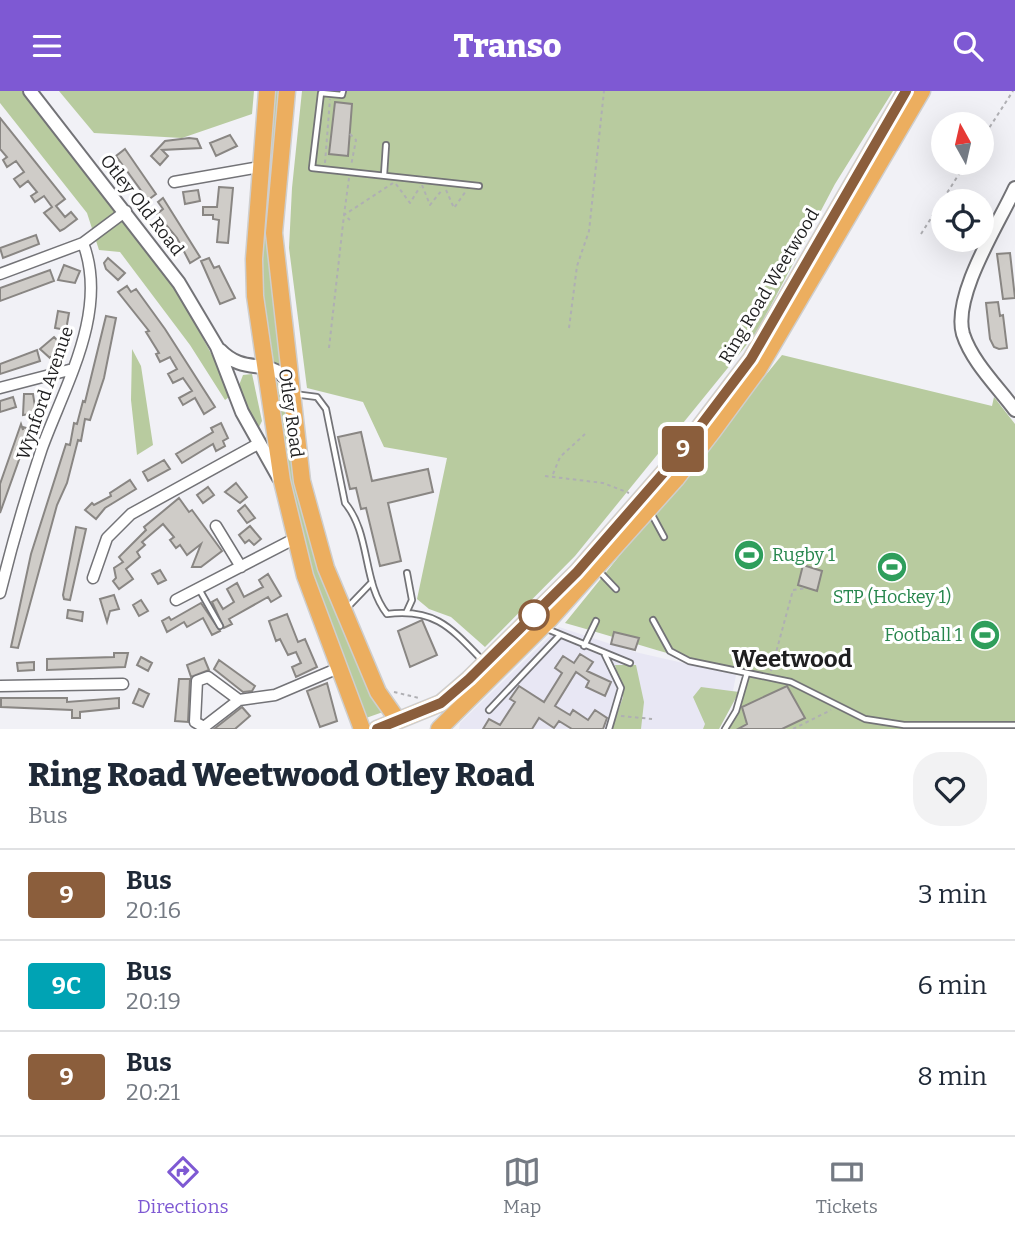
<!DOCTYPE html>
<style>
body{margin:0;font-family:Bitter,serif;background:#f2f2f3;color:#1f2937;height:100vh;display:flex;flex-direction:column;font-size:26px;white-space:nowrap}
*{box-sizing:border-box;margin:0}
p{font-size:23px;color:#747a83}
.icon{flex:none;width:38px;height:38px;fill:none;stroke:currentColor;stroke-width:2;stroke-linecap:round;stroke-linejoin:round}
.map{position:relative;height:638px;overflow:hidden}
.sheet{display:flex;flex-direction:column;background:#fff;flex:1}
.sheet>*{flex:none}
.badge{padding:0 14px;border-radius:5px;font-size:24px;line-height:46px}
.needle{width:46px;rotate:352deg}
.buttons{position:absolute;left:931px;top:21px;display:grid;gap:14px}
.buttons a{display:grid;place-items:center;width:63px;height:63px;border-radius:50%;background:#fff;box-shadow:0 7px 28px #0002;font-size:35px}
.map>.badge{position:absolute;translate:-50% -50%;box-shadow:0 0 0 4px #fff}
.round{display:grid;place-items:center;flex:none;width:74px;height:74px;border-radius:28px;background:#f2f2f3}
.summary{display:flex;align-items:center;justify-content:space-between;height:119px;padding:0 28px}
h1{font-size:33px;font-weight:800;line-height:52px}
ul{padding:0;list-style:none}
li{display:flex;align-items:center;gap:21px;height:91px;padding:0 28px;border-top:2px solid #e0e1e3}
li div{flex:1}
li b{display:block;font-size:26px}
li em{font-style:normal}
li .badge{min-width:77px;font-weight:700;text-align:center}
header{display:flex;justify-content:space-between;align-items:center;height:91px;padding:0 28px;background:#7e59d3;color:#fff;font-size:32px;font-weight:800}
.tab-bar{display:flex;justify-content:space-around;align-items:center;height:98px;border-top:2px solid #e0e1e3;background:#fff;font-size:19px;color:#747a83}
.tab-bar a{display:grid;justify-items:center;gap:4px}
.tab-bar .selected{color:#7e59d3}
.map>svg:first-child{display:block}
.built{fill:#e8e7f4}
.green{fill:#b8cb9f}
.building{fill:#cfccc8;stroke:#898683;stroke-width:2}
.lines{fill:none;stroke-linecap:round;stroke-linejoin:round}
.service-casing{stroke:#737377;stroke-width:8}
.minor-casing{stroke:#737377;stroke-width:13}
.tertiary-casing{stroke:#737377;stroke-width:16}
.trunk-casing{stroke:#cecece;stroke-width:19}
.path{stroke:#afafb3;stroke-width:2;stroke-dasharray:3.5 3.5;stroke-linecap:butt}
.service{stroke:#fff;stroke-width:4.5}
.minor{stroke:#fff;stroke-width:10}
.tertiary{stroke:#fff;stroke-width:12}
.trunk{stroke:#ecae5f;stroke-width:16}
.line-casing{stroke:#fff;stroke-width:16}
.line{stroke:#8b5e3c;stroke-width:10}
.stop-dot{fill:#fff;stroke:#8b5e3c;stroke-width:3.5}
.labels{text-anchor:middle;stroke-width:6;stroke-linejoin:round;paint-order:stroke}
.street-label{font-size:18px;fill:#1f1f20;stroke:#fff}
.leisure-label{font-size:18px;fill:#27864d;stroke:#fff;text-anchor:start}
.district-label{font-size:24px;font-weight:bold;fill:#1f1f20;stroke:#fff}
</style>
<header><svg class="icon" aria-label="menu" viewBox="0 0 24 24"><path d="M4 6h16M4 12h16M4 18h16"/></svg>Transo<svg class="icon" aria-label="search" viewBox="0 0 24 24"><circle cx="10" cy="10" r="6"/><path d="M15 15l6 6"/></svg></header>
<div class="map">
<svg width="1015" height="638" viewBox="0 0 1015 638">
<rect width="100%" height="100%" fill="#f1f1f6"/>
<path class="built" d="M 559,536 L 635,561 L 736,584 L 733,600 L 739,601 L 719,638 L 459,638 L 460,632 Z"/>
<path class="green" d="M 0,0 L 22,0 L 174,194 L 213,266 L 229,306 L 225,309 L 190,254 L 120,161 L 99,159 L 87,122 L 0,12 Z
M 59,0 L 254,0 L 252,23 L 182,47 L 94,42 Z
M 272,0 L 283,0 L 275,63 L 269,68 Z
M 302,0 L 893,0 L 835,93 L 757,241 L 575,465 L 485,556 L 451,526 L 429,518 L 417,508 L 447,367 L 384,356 L 363,311 L 307,297 L 289,157 L 292,97 Z
M 266,82 L 272,85 L 283,276 L 269,273 L 260,203 Z
M 132,258 L 141,275 L 153,354 L 137,364 L 131,309 Z
M 782,264 L 992,315 L 994,306 L 1015,333 L 1015,638 L 725,638 L 736,620 L 747,583 C 685,569 626,549 565,532 Z
M 252,283 L 262,330 L 259,336 L 254,335 L 238,297 L 243,284 Z
M 274,285 L 281,298 L 299,401 L 383,621 L 366,627 L 304,467 L 294,430 Z
M 615,574 L 636,574 L 644,611 L 641,638 L 612,638 L 623,606 Z
M 701,596 L 739,601 L 719,638 L 703,638 L 705,633 L 693,606 Z"/>
<path class="building" d="M 335,11 L 352,13 L 348,65 L 329,63 Z
M 0,27 L 65,108 L 56,115 L 65,126 L 71,121 L 77,128 L 64,138 L 60,140 L 44,122 L 52,116 L 44,105 L 35,111 L 31,105 L 37,101 L 28,90 L 20,96 L 14,88 L 24,81 L 16,70 L 7,76 L 3,69 L 7,66 L 0,58 Z
M 230,44 L 237,55 L 216,65 L 210,52 Z
M 189,47 L 197,48 L 201,57 L 162,59 L 168,65 L 160,74 L 151,65 L 165,50 Z
M 125,58 L 156,103 L 148,109 L 116,65 Z
M 219,96 L 233,97 L 228,152 L 217,151 L 219,129 L 213,128 L 213,124 L 203,124 L 203,116 L 217,116 Z
M 198,99 L 200,110 L 185,113 L 183,101 Z
M 163,107 L 200,166 L 190,172 L 177,147 L 157,123 L 163,118 L 158,111 Z
M 36,144 L 39,153 L 3,167 L 0,157 Z
M 1010,162 L 1015,207 L 1003,208 L 997,163 Z
M 108,167 L 125,182 L 118,189 L 106,178 L 104,172 Z
M 209,167 L 214,177 L 219,175 L 235,207 L 220,213 L 201,170 Z
M 64,174 L 80,180 L 75,192 L 58,189 Z
M 50,179 L 54,190 L 0,210 L 0,197 Z
M 127,195 L 131,201 L 136,198 L 165,238 L 215,316 L 204,323 L 195,307 L 183,314 L 179,307 L 192,300 L 183,287 L 173,292 L 168,283 L 177,278 L 170,266 L 160,271 L 156,263 L 159,262 L 146,241 L 149,240 L 118,201 Z
M 998,211 L 1000,225 L 1003,224 L 1007,257 L 999,258 L 994,256 L 990,248 L 986,212 Z
M 58,220 L 69,222 L 66,239 L 55,237 Z
M 106,225 L 116,227 L 104,287 L 90,329 L 85,328 L 81,350 L 78,349 L 67,392 L 57,414 L 18,557 L 11,556 L 31,463 L 66,353 L 70,354 L 74,332 L 77,333 L 83,310 L 85,311 Z
M 54,246 L 62,254 L 50,267 L 40,258 Z
M 37,259 L 40,270 L 0,283 L 0,273 Z
M 24,303 L 33,303 L 36,322 L 23,324 Z
M 13,306 L 16,316 L 0,321 L 0,310 Z
M 221,332 L 228,347 L 223,350 L 225,355 L 216,360 L 213,353 L 182,372 L 176,363 L 213,341 L 211,337 Z
M 21,333 L 23,339 L 23,336 L 30,338 L 0,422 L 0,393 Z
M 361,341 L 372,390 L 428,378 L 433,401 L 388,412 L 401,470 L 380,475 L 366,417 L 361,418 L 356,397 L 350,398 L 338,346 Z
M 164,369 L 170,378 L 148,390 L 143,381 Z
M 130,389 L 136,398 L 105,417 L 96,428 L 85,419 L 92,412 L 94,414 L 111,405 L 110,402 Z
M 236,392 L 247,406 L 240,412 L 225,401 Z
M 208,396 L 214,404 L 203,412 L 197,404 Z
M 179,407 L 189,421 L 192,419 L 222,460 L 201,476 L 192,476 L 201,453 L 187,464 L 180,454 L 176,457 L 170,449 L 174,446 L 163,433 L 142,451 L 145,454 L 137,461 L 140,466 L 126,478 L 133,488 L 119,498 L 113,490 L 116,487 L 114,477 L 123,471 L 119,466 L 146,439 L 144,436 Z
M 245,414 L 255,427 L 247,432 L 238,420 Z
M 250,435 L 261,448 L 254,454 L 249,449 L 245,452 L 239,444 Z
M 76,436 L 86,438 L 70,509 L 64,508 L 63,504 Z
M 803,474 L 822,480 L 817,500 L 798,494 Z
M 160,479 L 166,489 L 158,493 L 152,483 Z
M 268,483 L 281,505 L 271,511 L 268,506 L 229,528 L 232,533 L 224,537 L 212,511 L 217,508 L 223,518 L 234,511 L 227,498 L 237,492 L 244,506 L 263,496 L 259,489 Z
M 114,504 L 119,518 L 110,520 L 107,531 L 100,508 Z
M 141,509 L 148,520 L 139,525 L 133,514 Z
M 201,512 L 220,540 L 212,544 L 203,527 L 187,536 L 184,531 L 167,541 L 162,530 L 169,526 L 171,529 Z
M 68,519 L 83,521 L 82,530 L 67,527 Z
M 287,523 L 298,551 L 305,548 L 317,576 L 296,586 L 292,576 L 301,572 L 296,561 L 288,564 L 280,548 L 276,550 L 269,530 Z
M 422,529 L 437,564 L 410,576 L 398,540 Z
M 614,541 L 639,547 L 635,559 L 611,553 Z
M 114,562 L 128,562 L 125,576 L 47,579 L 47,568 L 114,566 Z
M 580,563 L 593,571 L 587,580 L 611,591 L 605,605 L 586,596 L 589,590 L 576,581 L 555,615 L 570,624 L 573,619 L 588,629 L 595,619 L 607,627 L 603,638 L 572,638 L 559,630 L 554,637 L 539,627 L 532,638 L 483,638 L 489,628 L 500,634 L 515,611 L 510,608 L 519,595 L 544,611 L 562,582 L 555,577 L 563,565 L 574,572 Z
M 141,566 L 152,572 L 148,580 L 137,574 Z
M 204,567 L 209,579 L 191,586 L 187,574 Z
M 219,569 L 255,595 L 252,600 L 243,601 L 214,578 Z
M 34,571 L 34,579 L 18,580 L 17,572 Z
M 179,588 L 190,588 L 188,631 L 175,630 Z
M 327,592 L 337,630 L 320,636 L 307,600 Z
M 787,595 L 805,627 L 782,638 L 738,638 L 747,633 L 742,616 Z
M 139,598 L 149,603 L 143,616 L 133,612 Z
M 1,607 L 67,607 L 67,611 L 119,607 L 119,617 L 80,621 L 80,627 L 72,627 L 72,619 L 1,616 Z
M 242,616 L 250,625 L 235,638 L 214,638 Z"/>
<g class="lines">
<g class="service-casing">
<path id="service" d="M 343,0 L 342,4 L 321,2 L 312,77 L 479,95
M 384,84 L 386,54
M 294,303 L 317,306 L 326,318 L 345,412 C 371,443 362,491 387,523 C 435,517 451,537 482,569
M 651,422 L 664,446
M 597,478 L 616,498
M 199,498 L 220,535
M 346,518 L 372,491
M 407,520 L 412,509 L 407,482
M 653,529 L 670,560 L 689,570 L 791,591 L 865,628 L 904,634 L 1015,634
M 547,538 L 630,572
M 584,555 L 596,530
M 605,564 L 621,597 L 609,638
M 489,619 L 559,545
M 725,638 L 736,620 L 747,582"/>
</g>
<g class="minor-casing">
<path id="minor" d="M 174,91 L 260,76
M 0,183 L 83,152 L 126,120
M 0,297 L 73,278
M 216,435 L 241,476
M 93,487 L 107,447 L 131,423 L 258,353
M 0,502 C 12,453 26,405 42,357 C 65,294 109,220 83,152
M 176,509 L 294,448
M 0,595 L 123,593
M 239,609 L 204,636 L 195,631 L 197,590 L 208,586 L 239,609 L 275,604 L 341,576"/>
</g>
<g class="tertiary-casing">
<path id="tertiary" d="M 30,0 L 179,192 L 217,256 L 242,321 L 279,387
M 1015,97 C 999,132 952,205 963,243 C 972,271 998,296 1015,319
M 220,259 C 245,285 267,266 288,289"/>
</g>
<g class="trunk-casing">
<path id="trunk" d="M 267,0 L 254,168 L 255,205 L 282,390 L 305,485 L 362,638
M 287,0 L 274,142 L 302,390 L 326,477 L 378,601 L 397,628
M 377,638 L 441,612 L 469,588 L 577,481 L 673,371 L 751,268 L 906,0
M 439,638 L 551,527 L 676,388 L 713,340 L 758,279 L 922,0"/>
</g>
<path class="path" d="M 350,43 L 356,49 L 351,75
M 982,48 L 1013,0
M 325,72 L 330,8
M 349,87 L 344,124 L 350,129
M 396,93 L 410,112 L 420,96
M 422,94 L 430,114 L 442,99
M 446,99 L 454,117 L 466,100
M 921,143 L 966,72
M 569,237 L 577,175 L 589,140 L 604,0
M 329,257 L 344,124 L 393,92
M 553,383 L 560,366 L 585,343
M 545,385 L 603,392 L 629,402
M 771,580 L 793,499 L 806,497
M 394,601 L 419,607
M 621,625 L 652,628
M 793,638 L 831,619"/>
<use href="#service" class="service"/>
<use href="#minor" class="minor"/>
<use href="#tertiary" class="tertiary"/>
<use href="#trunk" class="trunk"/>
</g>
<g class="lines">
<g class="line-casing">
<path id="line" d="M 377,638 L 441,612 L 469,588 L 577,481 L 673,371 L 751,268 L 906,0"/>
</g>
<use href="#line" class="line"/>
</g>
<defs>
<g id="stadium-disc" transform="scale(1.575)"><circle r="9.5" fill="#2e9e5b" stroke="#fff"/><path d="M0-5a6.5 5 0 1 0 0 10a6.5 5 0 1 0 0-10ZM-3.5-1.8h7v3.6h-7Z" fill="#fff"/></g>
</defs>
<g fill-rule="evenodd">
<use href="#stadium-disc" x="749" y="464"/>
<use href="#stadium-disc" x="892" y="476"/>
<use href="#stadium-disc" x="985" y="544"/>
</g>
<circle class="stop-dot" cx="534" cy="524" r="14"/>
<g class="labels">
<g class="street-label">
<text transform="translate(142 114) rotate(52)" y="6">Otley Old Road</text>
<text transform="translate(769 195) rotate(-59)" y="6">Ring Road Weetwood</text>
<text transform="translate(45 302) rotate(-71)" y="6">Wynford Avenue</text>
<text transform="translate(291 322) rotate(82)" y="6">Otley Road</text>
</g>
<g class="leisure-label">
<text x="772" y="470">Rugby 1</text>
<text x="892" y="512" text-anchor="middle">STP (Hockey 1)</text>
<text x="962" y="550" text-anchor="end">Football 1</text>
</g>
<g class="district-label">
<text x="792" y="576">Weetwood</text>
</g>
</g>
</svg>
<div class="buttons">
<a><svg class="needle" viewBox="-14 -14 28 28"><path d="M0-13l5 13h-10z" fill="#e53935"/><path d="M0 13l5-13h-10z" fill="#747a83"/></svg></a>
<a><svg class="icon" aria-label="locate" viewBox="0 0 24 24"><circle cx="12" cy="12" r="6"/><path d="M12 2v4M12 18v4M2 12h4M18 12h4"/></svg></a>
</div>
<b class="badge" style="left:683px;top:358px;background:#8b5e3c;color:#fff">9</b>
</div>
<section class="sheet">
<div class="summary"><div><h1>Ring Road Weetwood Otley Road</h1><p>Bus</p></div><a class="round"><svg class="icon" aria-label="heart" viewBox="0 0 24 24"><path d="M12 20l-8-8c-3-5 5-10 8-4 3-6 11-1 8 4z"/></svg></a></div>
<ul>
<li><span class="badge" style="background:#8b5e3c;color:#fff">9</span><div><b>Bus</b><p>20:16</p></div><em>3 min</em></li>
<li><span class="badge" style="background:#00a3b4;color:#fff">9C</span><div><b>Bus</b><p>20:19</p></div><em>6 min</em></li>
<li><span class="badge" style="background:#8b5e3c;color:#fff">9</span><div><b>Bus</b><p>20:21</p></div><em>8 min</em></li>
</ul>
</section>
<nav class="tab-bar">
<a class="selected"><svg class="icon" aria-label="directions" viewBox="0 0 24 24"><path d="M12 3l9 9-9 9-9-9zM9 14v-3h6M13 9l2 2-2 2"/></svg>Directions</a>
<a><svg class="icon" aria-label="map" viewBox="0 0 24 24"><path d="M3 6l6-2 6 2 6-2v14l-6 2-6-2-6 2zM9 4v14M15 6v14"/></svg>Map</a>
<a><svg class="icon" aria-label="tickets" viewBox="0 0 24 24"><path d="M3 7h18v10H3zM15 7v10"/></svg>Tickets</a>
</nav>
